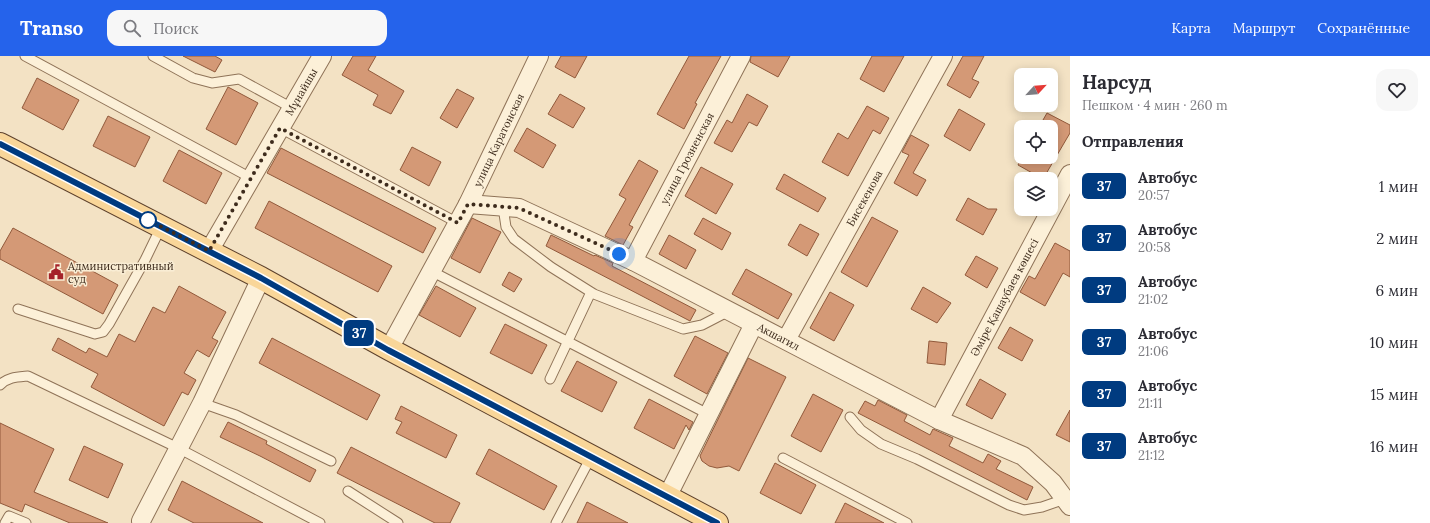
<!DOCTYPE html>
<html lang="ru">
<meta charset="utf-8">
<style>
body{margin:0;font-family:Lora,serif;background:#f7f7f7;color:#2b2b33;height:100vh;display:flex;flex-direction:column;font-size:15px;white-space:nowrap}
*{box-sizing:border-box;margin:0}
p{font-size:13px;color:#7c7c81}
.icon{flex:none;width:22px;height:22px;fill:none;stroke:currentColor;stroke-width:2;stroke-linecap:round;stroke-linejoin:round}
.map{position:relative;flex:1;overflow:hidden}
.details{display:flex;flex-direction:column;background:#fff;width:360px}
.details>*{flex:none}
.badge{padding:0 8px;border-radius:6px;font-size:14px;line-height:26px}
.needle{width:26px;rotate:64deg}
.fabs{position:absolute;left:1014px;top:12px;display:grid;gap:8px}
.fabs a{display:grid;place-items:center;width:44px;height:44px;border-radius:8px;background:#fff;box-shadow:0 2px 10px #0003;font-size:20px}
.you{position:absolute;width:20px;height:20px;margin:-10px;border:3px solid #fff;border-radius:50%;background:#1a73e8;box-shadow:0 0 0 6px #1a73e833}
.map>.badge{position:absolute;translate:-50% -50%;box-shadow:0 0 0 2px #fff}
h2{padding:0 12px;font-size:15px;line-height:36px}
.round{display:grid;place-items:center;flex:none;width:42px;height:42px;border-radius:12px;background:#f7f7f7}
.overview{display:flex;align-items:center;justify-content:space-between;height:68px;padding:0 12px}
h1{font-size:19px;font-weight:700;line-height:30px}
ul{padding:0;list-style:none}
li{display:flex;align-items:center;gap:12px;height:52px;padding:0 12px}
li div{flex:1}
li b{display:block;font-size:15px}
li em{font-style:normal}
li .badge{min-width:44px;font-weight:700;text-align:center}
header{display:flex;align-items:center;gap:24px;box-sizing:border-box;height:56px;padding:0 20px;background:#2563eb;color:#fff}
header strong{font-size:19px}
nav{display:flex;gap:22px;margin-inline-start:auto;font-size:14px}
.search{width:280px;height:36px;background:#f7f7f7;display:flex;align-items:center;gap:10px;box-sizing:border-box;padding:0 14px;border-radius:12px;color:#7c7c81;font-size:15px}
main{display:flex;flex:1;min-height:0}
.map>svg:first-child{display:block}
.building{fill:#d49976;stroke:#91593b}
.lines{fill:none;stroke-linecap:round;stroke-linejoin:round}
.lane-casing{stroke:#8f7358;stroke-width:11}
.street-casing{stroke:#8f7358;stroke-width:20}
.primary-casing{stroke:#5d412c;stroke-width:24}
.lane{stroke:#fcf0d8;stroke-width:9}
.street{stroke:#fcf0d8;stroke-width:18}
.primary{stroke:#f9d699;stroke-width:22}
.line-casing{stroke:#fff;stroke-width:9}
.line{stroke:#003b80;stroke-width:6}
.walk{stroke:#3e2c1d;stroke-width:4;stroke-dasharray:0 7.2}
.stop-dot{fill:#fff;stroke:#003b80;stroke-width:2}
.labels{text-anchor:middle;stroke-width:3;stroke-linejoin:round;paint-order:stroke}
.street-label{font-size:11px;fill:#3e2c1d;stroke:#f9edd4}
.poi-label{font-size:11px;fill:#3e2c1d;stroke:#f9edd4;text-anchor:start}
</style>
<header>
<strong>Transo</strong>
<div class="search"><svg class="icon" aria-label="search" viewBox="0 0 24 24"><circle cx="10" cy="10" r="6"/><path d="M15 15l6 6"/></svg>Поиск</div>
<nav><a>Карта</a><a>Маршрут</a><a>Сохранённые</a></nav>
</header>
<main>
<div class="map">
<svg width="1070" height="467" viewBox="0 0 1070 467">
<rect width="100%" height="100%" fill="#f3e2c4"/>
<path class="building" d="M 183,0 L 215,0 L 222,4 L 215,16 Z
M 353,0 L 376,0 L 368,14 L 404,35 L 391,58 L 373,49 L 378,39 L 342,19 Z
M 561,0 L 587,0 L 575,22 L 555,11 Z
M 689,0 L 721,0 L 695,47 L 697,48 L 684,73 L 657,58 Z
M 751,0 L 790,0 L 778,21 L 750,6 Z
M 872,0 L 904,0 L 884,36 L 860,23 Z
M 963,0 L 984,0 L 972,23 L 979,26 L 970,42 L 947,29 Z
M 37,22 L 79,44 L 63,74 L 22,52 Z
M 228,31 L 258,47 L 236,89 L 206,73 Z
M 457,33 L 474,42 L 457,72 L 440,62 Z
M 560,38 L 585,52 L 573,72 L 548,58 Z
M 747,38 L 768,50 L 757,70 L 749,66 L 732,96 L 714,87 L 727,64 L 732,67 Z
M 867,50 L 889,62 L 880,78 L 873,74 L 848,120 L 822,106 L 838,77 L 848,83 Z
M 959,53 L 985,68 L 970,95 L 944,80 Z
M 1047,57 L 1070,69 L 1070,77 L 1043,123 L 1018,109 L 1022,101 L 1051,101 L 1051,71 L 1039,71 Z
M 108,60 L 150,81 L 135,111 L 93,90 Z
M 527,72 L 556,89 L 543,112 L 514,95 Z
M 911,79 L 929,89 L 913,117 L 926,124 L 917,140 L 894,127 L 909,99 L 902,96 Z
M 412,91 L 441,106 L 429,130 L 400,114 Z
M 281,92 L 436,172 L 423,197 L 267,117 Z
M 179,94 L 222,117 L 206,148 L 163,125 Z
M 639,104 L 658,115 L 629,169 L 633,171 L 623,189 L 605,180 L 626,143 L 619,139 Z
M 701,111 L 733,128 L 716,158 L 685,140 Z
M 784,118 L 826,142 L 818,156 L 776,133 Z
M 968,142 L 988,153 L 997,153 L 983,179 L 956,164 Z
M 269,145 L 392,210 L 378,236 L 255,172 Z
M 872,161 L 898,175 L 867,231 L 841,216 Z
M 472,162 L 501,176 L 480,217 L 451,202 Z
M 703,162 L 731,177 L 722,194 L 694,178 Z
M 800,168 L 819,178 L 807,200 L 788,189 Z
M 13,172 L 118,229 L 103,258 L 0,203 L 0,195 Z
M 551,179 L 594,200 L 595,199 L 613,207 L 612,210 L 696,254 L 690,265 L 546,190 Z
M 669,179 L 696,194 L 686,213 L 659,198 Z
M 1055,187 L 1070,195 L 1070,221 L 1063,217 L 1045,250 L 1020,236 L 1029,220 L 1035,223 Z
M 976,200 L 998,212 L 987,232 L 965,219 Z
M 746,213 L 792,238 L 778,263 L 732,238 Z
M 509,216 L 522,223 L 514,236 L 502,229 Z
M 179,230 L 226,256 L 212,282 L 218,285 L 209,301 L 197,294 L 184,317 L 196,324 L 188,339 L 182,336 L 164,370 L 91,331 L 98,318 L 52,294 L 58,282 L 86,297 L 89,292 L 107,301 L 119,278 L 135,286 L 153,251 L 165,257 Z
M 436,230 L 476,252 L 460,281 L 419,259 Z
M 923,231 L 951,247 L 937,267 L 911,253 Z
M 830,236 L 854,249 L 834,285 L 810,272 Z
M 505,268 L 547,289 L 532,318 L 490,297 Z
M 1010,271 L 1033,284 L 1022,305 L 998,292 Z
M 695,280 L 728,297 L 707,338 L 674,320 Z
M 272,282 L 380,339 L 367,364 L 259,307 Z
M 929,285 L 947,287 L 945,309 L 927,307 Z
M 748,302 L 786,321 L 739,415 L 729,410 L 717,412 L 709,410 L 702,405 L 700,400 Z
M 577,305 L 617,326 L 602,356 L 561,335 Z
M 980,323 L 1006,338 L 992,363 L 966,349 Z
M 813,338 L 843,354 L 821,396 L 791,380 Z
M 649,343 L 693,366 L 689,374 L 686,369 L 674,393 L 634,372 Z
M 878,344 L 907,359 L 904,365 L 930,379 L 933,373 L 953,382 L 949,390 L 983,407 L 988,398 L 1001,405 L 996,413 L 1033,431 L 1027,444 L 858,357 L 865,345 L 875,350 Z
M 401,350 L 457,379 L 446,402 L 396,377 L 402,366 L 395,363 Z
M 1070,354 L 1070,386 L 1056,379 Z
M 228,366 L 267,385 L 266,388 L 316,414 L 310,426 L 260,400 L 220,381 Z
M 0,367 L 54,393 L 34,436 L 108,467 L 70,467 L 25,448 L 22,456 L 0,447 Z
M 84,390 L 123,408 L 108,442 L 69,424 Z
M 351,391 L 460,447 L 450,467 L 435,467 L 337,417 Z
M 489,393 L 557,430 L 544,454 L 476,418 Z
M 775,407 L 816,429 L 801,458 L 760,437 Z
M 182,425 L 263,467 L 194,467 L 168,454 Z
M 587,446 L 628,467 L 577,467 Z
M 845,447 L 884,467 L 835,467 Z"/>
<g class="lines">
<g class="lane-casing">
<path id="lane" d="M 25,0 L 251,122
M 153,0 L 193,22 L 212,27 L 239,23 L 292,52
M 280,72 L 458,167
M 503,151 L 506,171 L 514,183 L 551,211 L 594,238 L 683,273 L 702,269 L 729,255
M 431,215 L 708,358
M 18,253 L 95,278 L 103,276 L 109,268 L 145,204 L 161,171
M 550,323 L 591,236
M 0,329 C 8,321 17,321 28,320 L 178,392 L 320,467
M 202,347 L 236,359 L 331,405
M 850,361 L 861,374 L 881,388 L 917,403 L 1009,449 L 1024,454 L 1042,451 L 1065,443
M 783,402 L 907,467
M 348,435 L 398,467
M 5,467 L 9,460 L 26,467
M 556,467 L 591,401"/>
</g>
<g class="street-casing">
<g id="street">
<path id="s1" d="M 468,148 L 519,152 L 633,205 L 939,364 L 1023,400 L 1053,427 L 1070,450"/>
<path id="s2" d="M 209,195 L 322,0"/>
<path id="s3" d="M 633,205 L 741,0"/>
<path id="s4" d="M 786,284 L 943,0"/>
<path id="s5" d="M 389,293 L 468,148 L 539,0"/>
<path id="s6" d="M 939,364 L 1070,118"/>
<path d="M 667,441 L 754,268"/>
<path d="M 141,465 L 202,347 L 261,222"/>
</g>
</g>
<g class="primary-casing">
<path id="primary" d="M 0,88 L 261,222 L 389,293 L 717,467"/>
</g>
<use href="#lane" class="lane"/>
<use href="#street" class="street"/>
<use href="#primary" class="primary"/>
</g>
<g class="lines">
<g class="line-casing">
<path id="line" d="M 0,88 L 261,222 L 388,294 L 717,467"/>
</g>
<use href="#line" class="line"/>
<path class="walk" d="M 148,164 L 209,195 L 280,72 L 458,167 L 468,148 L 519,152 L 619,198"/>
</g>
<defs>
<g id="civic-bare" transform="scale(1.2)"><path d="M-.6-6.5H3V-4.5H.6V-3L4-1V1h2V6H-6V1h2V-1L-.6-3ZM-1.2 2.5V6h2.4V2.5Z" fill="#a52229" stroke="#f9edd4" stroke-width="2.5" paint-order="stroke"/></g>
</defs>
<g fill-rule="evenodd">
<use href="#civic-bare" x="56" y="216"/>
</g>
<circle class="stop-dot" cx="148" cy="164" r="8"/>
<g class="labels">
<g class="street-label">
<text dy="4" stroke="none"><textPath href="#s2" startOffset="184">Мұнайшы</textPath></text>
<text dy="4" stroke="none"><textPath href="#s5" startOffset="236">улица Каратонская</textPath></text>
<text dy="4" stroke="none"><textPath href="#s3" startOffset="116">улица Грозненская</textPath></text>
<text dy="4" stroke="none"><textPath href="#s4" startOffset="162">Бисекенова</textPath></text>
<text dy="4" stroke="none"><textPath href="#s6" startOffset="139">Әміре Қашаубаев көшесі</textPath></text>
<text dy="4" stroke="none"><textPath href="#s1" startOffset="341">Акшагил</textPath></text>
</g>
<g class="poi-label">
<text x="68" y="214">Административный<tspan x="68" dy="13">суд</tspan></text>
</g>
</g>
</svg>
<div class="fabs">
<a><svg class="needle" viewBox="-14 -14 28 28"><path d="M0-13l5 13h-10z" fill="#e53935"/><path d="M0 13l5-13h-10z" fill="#7c7c81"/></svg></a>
<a><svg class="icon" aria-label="locate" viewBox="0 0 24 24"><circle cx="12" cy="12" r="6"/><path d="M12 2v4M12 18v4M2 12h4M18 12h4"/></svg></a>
<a><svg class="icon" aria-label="layers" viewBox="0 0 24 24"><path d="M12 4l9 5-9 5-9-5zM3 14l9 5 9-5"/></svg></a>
</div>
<div class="you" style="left:619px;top:198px"></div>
<b class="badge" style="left:359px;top:277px;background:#003b80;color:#fff">37</b>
</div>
<section class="details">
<div class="overview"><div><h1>Нарсуд</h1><p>Пешком · 4 мин · 260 m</p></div><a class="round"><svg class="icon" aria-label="heart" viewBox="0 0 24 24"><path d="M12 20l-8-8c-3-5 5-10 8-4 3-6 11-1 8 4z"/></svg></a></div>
<h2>Отправления</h2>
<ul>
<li><span class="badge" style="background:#003b80;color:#fff">37</span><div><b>Автобус</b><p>20:57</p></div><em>1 мин</em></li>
<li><span class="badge" style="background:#003b80;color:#fff">37</span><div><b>Автобус</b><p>20:58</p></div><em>2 мин</em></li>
<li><span class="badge" style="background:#003b80;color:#fff">37</span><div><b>Автобус</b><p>21:02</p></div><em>6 мин</em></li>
<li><span class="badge" style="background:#003b80;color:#fff">37</span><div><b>Автобус</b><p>21:06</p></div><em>10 мин</em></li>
<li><span class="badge" style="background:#003b80;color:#fff">37</span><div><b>Автобус</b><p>21:11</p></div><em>15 мин</em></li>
<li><span class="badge" style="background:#003b80;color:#fff">37</span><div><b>Автобус</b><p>21:12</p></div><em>16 мин</em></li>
</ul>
</section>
</main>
